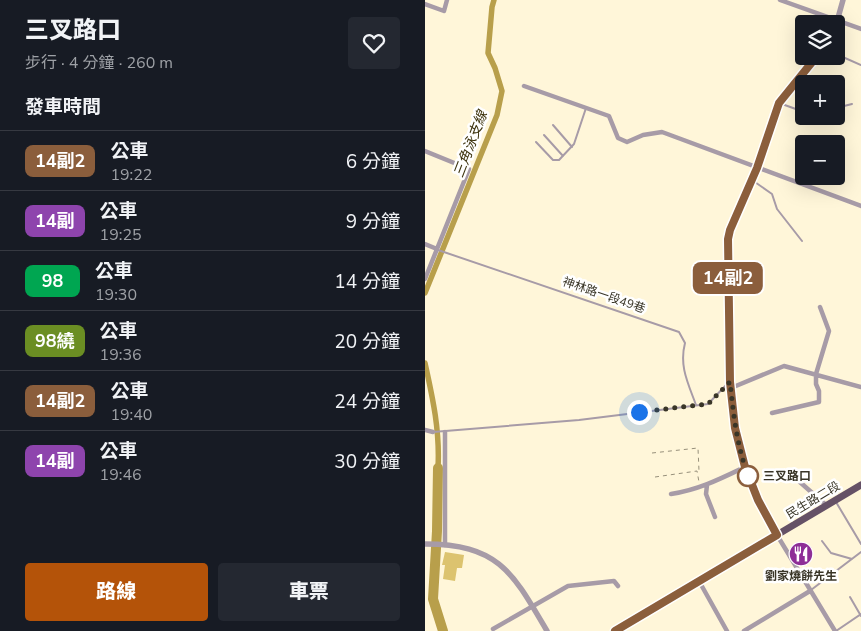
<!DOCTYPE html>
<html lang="zh-TW">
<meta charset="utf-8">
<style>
body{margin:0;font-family:"Nunito Sans","Noto Sans TC",sans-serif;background:#242831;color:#f1f3f6;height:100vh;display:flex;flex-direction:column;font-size:19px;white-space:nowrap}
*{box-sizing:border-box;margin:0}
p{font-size:16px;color:#9ea1a6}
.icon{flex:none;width:28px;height:28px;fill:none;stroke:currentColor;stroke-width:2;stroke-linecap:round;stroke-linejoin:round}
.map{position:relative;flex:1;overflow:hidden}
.panel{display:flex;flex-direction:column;background:#171b24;width:425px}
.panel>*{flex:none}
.badge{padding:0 10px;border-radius:8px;font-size:18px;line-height:32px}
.buttons{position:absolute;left:370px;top:15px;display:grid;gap:10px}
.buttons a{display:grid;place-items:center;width:50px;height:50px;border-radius:5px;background:#171b24;box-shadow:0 5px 20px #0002;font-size:25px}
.you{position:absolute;width:25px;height:25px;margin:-12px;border:4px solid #fff;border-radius:50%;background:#1a73e8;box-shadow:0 0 0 8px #1a73e833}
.map>.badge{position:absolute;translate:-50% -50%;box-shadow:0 0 0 2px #fff}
h2{padding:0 25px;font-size:19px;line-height:45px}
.round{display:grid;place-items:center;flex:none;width:52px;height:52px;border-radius:5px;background:#242831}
.summary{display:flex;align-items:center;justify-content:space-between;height:85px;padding:0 25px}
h1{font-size:24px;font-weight:800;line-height:38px}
.button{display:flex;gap:10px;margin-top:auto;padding:10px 25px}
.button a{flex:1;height:58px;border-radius:5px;background:#b45309;color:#fff;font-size:20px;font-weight:800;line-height:58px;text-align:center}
.button a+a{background:#242831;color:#f1f3f6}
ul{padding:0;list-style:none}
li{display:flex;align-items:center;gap:15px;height:60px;padding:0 25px;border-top:1px solid #363941}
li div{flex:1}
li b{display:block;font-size:19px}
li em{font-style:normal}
li .badge{min-width:55px;font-weight:700;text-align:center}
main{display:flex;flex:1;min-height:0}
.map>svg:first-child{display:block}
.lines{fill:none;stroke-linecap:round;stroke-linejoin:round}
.canal{stroke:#b89f4b;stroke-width:5.5}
.river{stroke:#b89f4b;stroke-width:10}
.building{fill:#dcc36f}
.path{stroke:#97907b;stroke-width:1;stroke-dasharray:4 4;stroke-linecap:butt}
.service{stroke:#a79ba7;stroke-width:2}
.minor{stroke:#a79ba7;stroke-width:4.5}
.tertiary{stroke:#a79ba7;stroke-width:5.5}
.primary{stroke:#655166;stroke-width:7}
.line-casing{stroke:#fff;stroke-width:11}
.line{stroke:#8b5e3c;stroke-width:8}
.walk{stroke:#393527;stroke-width:5;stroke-dasharray:0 9}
.stop-dot{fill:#fff;stroke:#8b5e3c;stroke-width:2.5}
.labels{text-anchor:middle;stroke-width:5;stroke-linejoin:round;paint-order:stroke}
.street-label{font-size:12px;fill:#393527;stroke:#fff}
.stop-label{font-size:12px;font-weight:bold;fill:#393527;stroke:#fff;text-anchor:start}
.poi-label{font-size:12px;font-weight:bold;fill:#393527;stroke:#fff}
.water-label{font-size:14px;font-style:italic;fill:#3b310b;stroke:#fff}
</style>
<main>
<section class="panel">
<div class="summary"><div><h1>三叉路口</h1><p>步行 · 4 分鐘 · 260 m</p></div><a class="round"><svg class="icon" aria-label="heart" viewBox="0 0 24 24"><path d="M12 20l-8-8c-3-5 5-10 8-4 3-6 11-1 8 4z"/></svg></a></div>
<h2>發車時間</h2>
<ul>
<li><span class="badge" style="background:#8b5e3c;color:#fff">14副2</span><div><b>公車</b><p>19:22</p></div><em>6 分鐘</em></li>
<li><span class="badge" style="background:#8e44ad;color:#fff">14副</span><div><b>公車</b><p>19:25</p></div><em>9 分鐘</em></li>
<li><span class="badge" style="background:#00a651;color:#fff">98</span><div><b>公車</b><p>19:30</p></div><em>14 分鐘</em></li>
<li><span class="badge" style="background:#6b8e23;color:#fff">98繞</span><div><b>公車</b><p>19:36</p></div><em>20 分鐘</em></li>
<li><span class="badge" style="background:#8b5e3c;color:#fff">14副2</span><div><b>公車</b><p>19:40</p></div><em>24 分鐘</em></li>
<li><span class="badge" style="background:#8e44ad;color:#fff">14副</span><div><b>公車</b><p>19:46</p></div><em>30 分鐘</em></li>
</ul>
<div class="button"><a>路線</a><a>車票</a></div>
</section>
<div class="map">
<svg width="436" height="631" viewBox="0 0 436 631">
<rect width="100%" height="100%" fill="#fff6d9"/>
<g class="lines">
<path class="canal" d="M 0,293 L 72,115 L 77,91 L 70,68 L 63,53 L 67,7 L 69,0
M 0,363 C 8,399 15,431 13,468"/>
<path class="river" d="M 13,468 L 12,531 L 8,599 L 18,631"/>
</g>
<path class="building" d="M 20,552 L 39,555 L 37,568 L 32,568 L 30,581 L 18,579 L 20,565 L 17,565 Z"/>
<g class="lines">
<path class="path" d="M 411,99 L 413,104
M 227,453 L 273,448 L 274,471 L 272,471
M 230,477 L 272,471 L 274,482"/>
<path class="service" d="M 411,54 L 436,65
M 357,104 L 379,112
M 411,108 L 427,104
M 128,125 L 147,147
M 119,135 L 138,156
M 111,142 L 128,160 L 134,160 L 149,144 L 161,108
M 327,180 L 347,194 L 352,209 L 377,241
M 13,250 L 254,332 L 260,343 C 254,366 263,383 271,405
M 8,432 L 154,420 L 283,404 L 303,383
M 411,502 L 436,544
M 397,541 L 406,553 L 427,559
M 386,590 L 436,552
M 425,597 L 436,616
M 411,631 L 436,614"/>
<path class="minor" d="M 355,0 L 436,29
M 0,4 L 19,11 L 22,0
M 99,86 L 184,116 L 193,138 L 202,142 L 218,135 L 237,132 L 436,206
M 0,151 L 44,169 L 0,279
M 0,244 L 12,249
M 306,388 L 359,366 L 436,387
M 347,413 L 394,402 L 394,391 L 391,384 L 391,374 L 404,331 L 395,307
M 0,430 L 8,432
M 20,432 L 20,545
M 355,472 L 368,476 L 401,505
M 282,485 L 281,494 L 290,517
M 246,494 C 273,490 295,479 320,467
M 352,535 L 410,631
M 274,581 L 302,631
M 68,629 L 143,586 L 189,581 L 193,586
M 319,631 L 385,591"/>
<path class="tertiary" d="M 411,25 L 418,0
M 352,535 L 333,499 L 320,467 L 310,428 L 305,382 L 303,239 L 308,222 L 332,168 L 355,103 L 392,56
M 0,544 C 74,544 88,573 122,631"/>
<path class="primary" d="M 190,631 L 436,485"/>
</g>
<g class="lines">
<g class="line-casing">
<path id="line" d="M 190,631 L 352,535 L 333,500 L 320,467 L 310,428 L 305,382 L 303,239 L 305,230 L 332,168 L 354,103 L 392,56"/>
</g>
<use href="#line" class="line"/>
<path class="walk" d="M 214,412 L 283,404 L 305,382 C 309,418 312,449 326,483 L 323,476"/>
</g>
<defs>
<g id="restaurant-disc" transform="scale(1.25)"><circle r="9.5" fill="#8e2e97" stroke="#fff"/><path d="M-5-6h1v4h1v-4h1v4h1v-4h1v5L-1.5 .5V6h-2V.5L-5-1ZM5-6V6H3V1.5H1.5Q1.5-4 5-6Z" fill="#fff"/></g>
</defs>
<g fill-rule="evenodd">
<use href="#restaurant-disc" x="376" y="554"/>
</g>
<circle class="stop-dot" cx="323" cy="476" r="10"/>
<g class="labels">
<g class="street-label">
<text transform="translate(179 295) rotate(19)" y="4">神林路一段49巷</text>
<text transform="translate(388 500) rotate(-31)" y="4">民生路二段</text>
</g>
<g class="stop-label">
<text x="338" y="480">三叉路口</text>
</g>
<g class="poi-label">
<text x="376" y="580">劉家燒餅先生</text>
</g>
<g class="water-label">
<text transform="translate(45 144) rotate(-69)" y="5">三角泳支線</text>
</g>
</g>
</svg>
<div class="buttons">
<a><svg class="icon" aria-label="layers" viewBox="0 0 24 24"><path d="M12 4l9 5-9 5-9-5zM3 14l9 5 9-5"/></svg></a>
<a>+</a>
<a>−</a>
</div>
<div class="you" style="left:214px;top:412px"></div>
<b class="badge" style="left:303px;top:278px;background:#8b5e3c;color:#fff">14副2</b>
</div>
</main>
